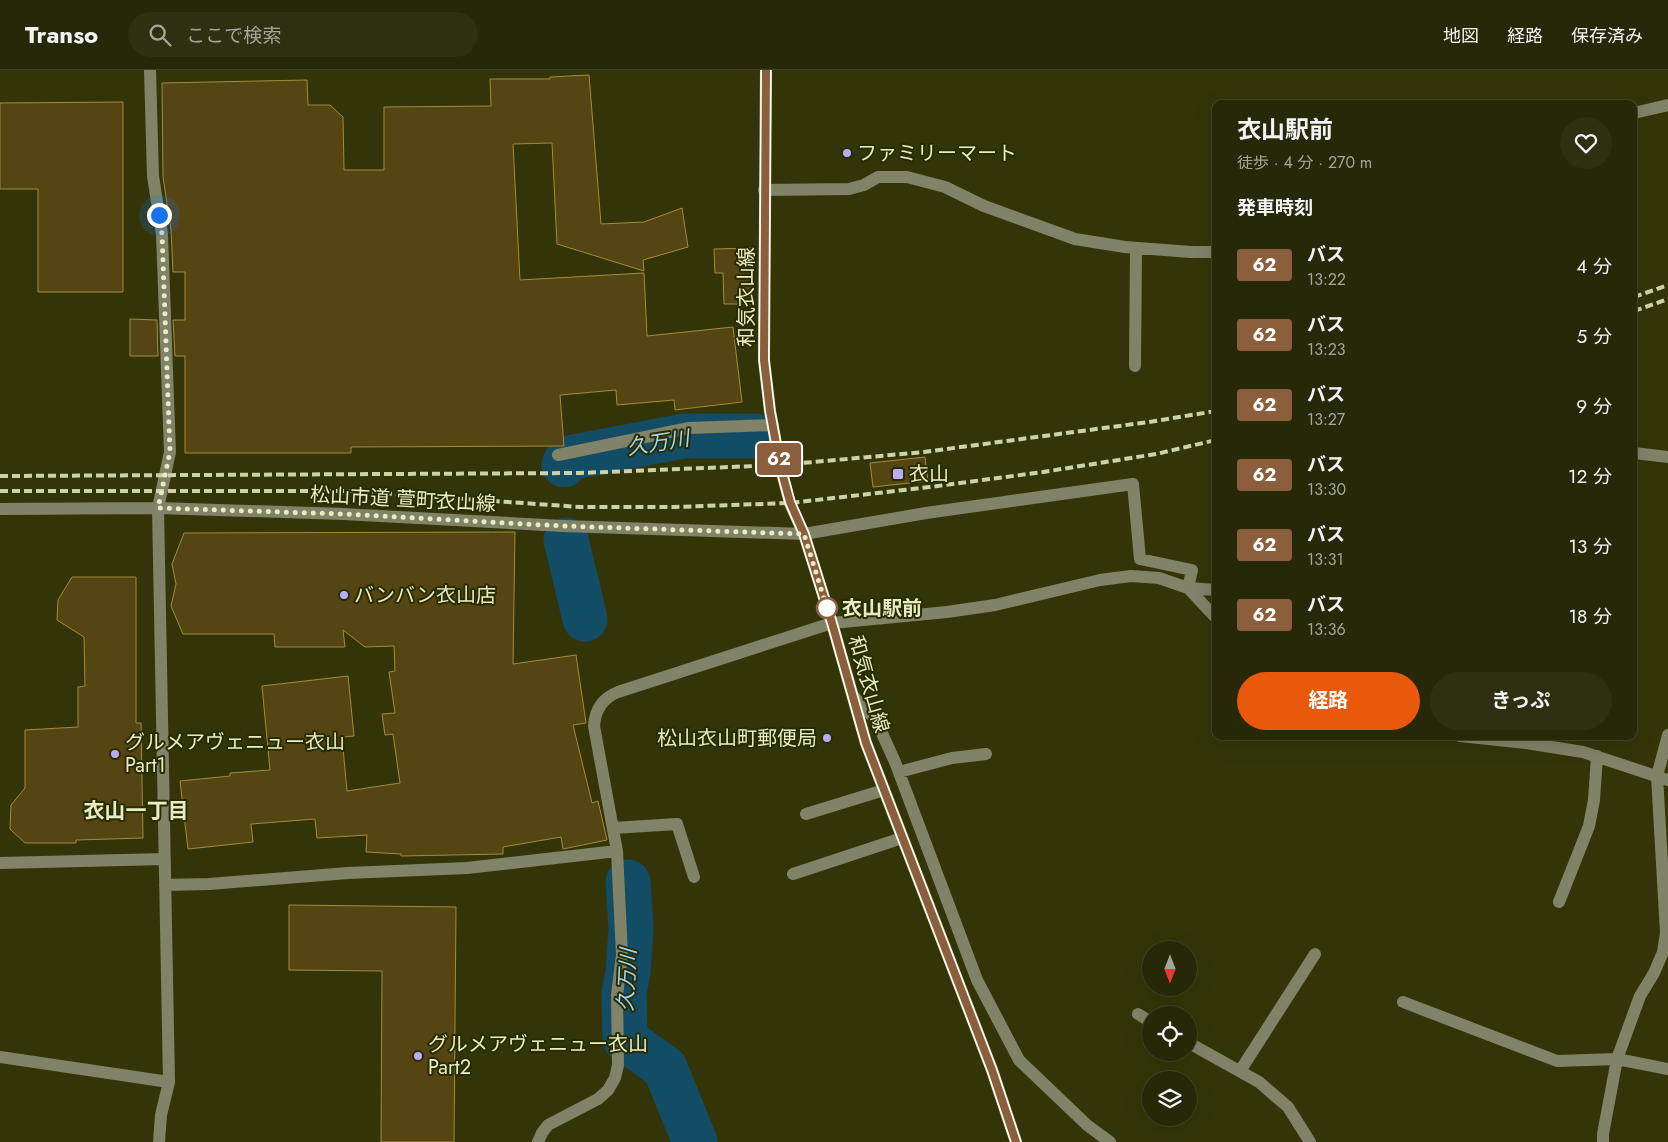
<!DOCTYPE html>
<html lang="ja">
<meta charset="utf-8">
<style>
body{margin:0;font-family:Jost,"Noto Sans JP",sans-serif;background:#2e3011;color:#f1f3f6;height:100vh;display:flex;flex-direction:column;font-size:19px;white-space:nowrap}
*{box-sizing:border-box;margin:0}
p{font-size:16px;color:#a4a69b}
.icon{flex:none;width:28px;height:28px;fill:none;stroke:currentColor;stroke-width:2;stroke-linecap:round;stroke-linejoin:round}
.map{position:relative;flex:1;overflow:hidden}
.panel{position:absolute;left:1212px;top:30px;width:425px;height:640px;display:flex;flex-direction:column;background:#262807;border-radius:10px;box-shadow:0 5px 20px #0002,0 0 0 1px #424428}
.panel>*{flex:none}
.badge{padding:0 10px;border-radius:4px;font-size:18px;line-height:32px}
.needle{width:32px;rotate:180deg}
.controls{position:absolute;left:1142px;top:871px;display:grid;gap:10px}
.controls a{display:grid;place-items:center;width:55px;height:55px;border-radius:50%;background:#262807;box-shadow:0 5px 20px #0002,0 0 0 1px #424428;font-size:25px}
.you{position:absolute;width:25px;height:25px;margin:-12px;border:4px solid #fff;border-radius:50%;background:#1a73e8;box-shadow:0 0 0 8px #1a73e833}
.map>.badge{position:absolute;translate:-50% -50%;box-shadow:0 0 0 2px #fff}
h2{padding:0 25px;font-size:19px;line-height:45px}
.round{display:grid;place-items:center;flex:none;width:52px;height:52px;border-radius:26px;background:#2e3011}
.headline{display:flex;align-items:center;justify-content:space-between;height:85px;padding:0 25px}
h1{font-size:24px;font-weight:700;line-height:38px}
.cta{display:flex;gap:10px;margin-top:auto;padding:10px 25px}
.cta a{flex:1;height:58px;border-radius:30px;background:#ea580c;color:#fff;font-size:20px;font-weight:700;line-height:58px;text-align:center}
.cta a+a{background:#2e3011;color:#f1f3f6}
ul{padding:0;list-style:none}
li{display:flex;align-items:center;gap:15px;height:70px;padding:0 25px}
li div{flex:1}
li b{display:block;font-size:19px}
li em{font-style:normal}
li .badge{min-width:55px;font-weight:700;text-align:center}
header{display:flex;align-items:center;gap:30px;box-sizing:border-box;height:70px;padding:0 25px;background:#262807;border-bottom:1px solid #424428}
header strong{font-size:24px}
nav{display:flex;gap:28px;margin-inline-start:auto;font-size:18px}
.search{width:350px;height:45px;background:#2e3011;display:flex;align-items:center;gap:12px;box-sizing:border-box;padding:0 18px;border-radius:28px;color:#a4a69b;font-size:19px}
.map>svg:first-child{display:block}
.lines{fill:none;stroke-linecap:round;stroke-linejoin:round}
.river{stroke:#134c65;stroke-width:45}
.building{fill:#554512;stroke:#a48b3a}
.minor{stroke:#808368;stroke-width:12}
.major{stroke:#ced39a;stroke-width:12}
.rail{stroke:#ced1a9;stroke-width:4;stroke-dasharray:8 4;stroke-linecap:butt}
.line-casing{stroke:#fff;stroke-width:11}
.line{stroke:#8b5e3c;stroke-width:8}
.walk{stroke:#e8ecc4;stroke-width:5;stroke-dasharray:0 9}
.poi-dot{fill:#b9abf7;stroke:#292b00;stroke-width:2}
.stop-dot{fill:#fff;stroke:#8b5e3c;stroke-width:2.5}
.labels{text-anchor:middle;stroke-width:4;stroke-linejoin:round;paint-order:stroke}
.poi-label{font-size:20px;fill:#e8ecc4;stroke:#292b00;text-anchor:start}
.street-label{font-size:20px;fill:#e8ecc4;stroke:#292b00}
.stop-label{font-size:20px;font-weight:bold;fill:#e8ecc4;stroke:#292b00;text-anchor:start}
.water-label{font-size:21px;font-style:italic;fill:#9dd5f3;stroke:#292b00}
.neighbourhood-label{font-size:21px;font-weight:bold;fill:#e8ecc4;stroke:#292b00}
</style>
<header>
<strong>Transo</strong>
<div class="search"><svg class="icon" aria-label="search" viewBox="0 0 24 24"><circle cx="10" cy="10" r="6"/><path d="M15 15l6 6"/></svg>ここで検索</div>
<nav><a>地図</a><a>経路</a><a>保存済み</a></nav>
</header>
<div class="map">
<svg width="1668" height="1072" viewBox="0 0 1668 1072">
<rect width="100%" height="100%" fill="#333509"/>
<g class="lines">
<path class="river" d="M 564,395 L 567,389 L 573,387 L 684,366 L 756,366
M 566,470 L 585,549
M 628,812 L 631,859 L 628,902 L 624,923 L 625,969 L 665,998 L 695,1072"/>
</g>
<path class="building" d="M 589,5 L 601,154 L 644,152 L 682,138 L 688,177 L 643,190 L 644,201 L 557,174 L 552,73 L 513,74 L 520,210 L 644,203 L 647,266 L 733,257 L 742,332 L 675,340 L 674,330 L 617,335 L 616,320 L 560,325 L 564,376 L 351,377 L 351,383 L 185,383 L 185,286 L 175,286 L 173,250 L 185,250 L 185,202 L 173,202 L 171,160 L 163,107 L 162,13 L 307,10 L 308,35 L 330,35 L 343,47 L 344,100 L 384,100 L 384,37 L 491,36 L 490,9 L 550,9 L 550,7 Z
M 123,32 L 123,222 L 38,222 L 38,119 L 0,119 L 0,33 Z
M 751,178 L 753,234 L 724,234 L 723,203 L 715,203 L 714,179 Z
M 130,249 L 157,250 L 158,286 L 130,286 Z
M 925,387 L 928,411 L 873,417 L 870,393 Z
M 515,462 L 513,594 L 576,585 L 586,653 L 573,655 L 592,733 L 598,731 L 607,770 L 563,779 L 561,767 L 503,777 L 503,784 L 401,786 L 401,784 L 366,782 L 367,765 L 317,768 L 315,749 L 251,754 L 253,772 L 188,779 L 180,711 L 230,706 L 230,703 L 270,700 L 262,616 L 348,606 L 354,666 L 342,667 L 347,721 L 400,713 L 393,664 L 385,665 L 382,644 L 395,643 L 389,602 L 395,601 L 394,576 L 365,577 L 343,560 L 345,577 L 275,577 L 274,564 L 183,564 L 171,536 L 176,514 L 172,494 L 184,463 Z
M 72,507 L 136,507 L 136,653 L 141,653 L 143,768 L 76,770 L 76,773 L 25,773 L 10,759 L 11,735 L 25,718 L 25,660 L 78,657 L 78,617 L 85,616 L 84,567 L 57,550 L 58,530 Z
M 289,835 L 456,837 L 454,1072 L 381,1072 L 382,901 L 289,900 Z"/>
<g class="lines">
<path class="minor" d="M 150,0 L 153,106 L 162,164 L 170,382 L 158,438 L 169,1012 L 161,1045 L 159,1072
M 1634,43 L 1668,35
M 764,120 L 849,119 L 864,115 L 878,107 L 907,107 L 945,117 L 984,136 L 1075,169 L 1125,177 L 1191,182 L 1216,182
M 1135,296 L 1136,178
M 1634,383 L 1668,387
M 558,385 L 689,358 L 773,355
M 0,439 L 158,438 L 343,444 L 563,456 L 804,464 L 926,443 L 1133,414 L 1140,489 L 1192,500 L 1188,518
M 1188,518 L 1216,548
M 853,626 L 876,650 L 895,692 L 977,910 L 1019,990 L 1087,1055 L 1110,1072
M 1460,666 L 1526,673 L 1583,682 L 1668,710
M 899,702 L 952,688 L 986,684
M 806,744 L 884,720
M 613,758 L 677,754 L 694,807
M 0,793 L 164,789
M 793,804 L 902,768
M 165,815 L 209,814 L 348,803 L 467,798 L 617,781
M 1559,832 L 1589,756 L 1594,730 L 1597,686
M 1403,932 L 1557,991 L 1617,989 L 1668,999
M 1138,944 L 1151,952
M 1189,973 L 1259,1012 L 1288,1037 L 1310,1072
M 0,987 L 169,1012
M 1240,1001 L 1315,884
M 538,1072 L 542,1063 L 548,1055 L 598,1029 L 608,1020 L 615,1008 L 618,995 L 617,925 L 622,885 L 617,781 L 594,656 C 595,640 603,628 618,622 L 832,553 L 947,542 L 995,535 L 1100,510 L 1131,506 L 1159,508 L 1188,518 L 1216,520
M 1603,1072 L 1603,1064 L 1617,989 L 1640,926 L 1654,903 L 1663,882 L 1666,863 L 1657,706 L 1668,665"/>
<path class="major" d="M 766,0 L 764,290 L 770,341 L 780,395 L 790,433 L 804,464 L 832,553 L 866,673 L 992,1000 L 1016,1072"/>
<path class="rail" d="M 1634,227 L 1668,215
M 1634,241 L 1668,229
M 0,406 L 580,403 L 780,395 L 924,382 L 1149,352 L 1216,341
M 0,421 L 351,421 L 580,437 L 674,437 L 790,433 L 930,417 L 1043,402 L 1156,384 L 1216,370"/>
</g>
<g class="lines">
<g class="line-casing">
<path id="line" d="M 766,0 L 764,290 L 770,341 L 780,395 L 790,432 L 804,464 L 832,553 L 866,673 L 992,1000 L 1016,1072"/>
</g>
<use href="#line" class="line"/>
<path class="walk" d="M 159,145 L 162,164 L 170,382 L 158,438 L 343,444 L 563,456 L 804,464 L 827,538"/>
</g>
<g class="poi-dot">
<circle cx="847" cy="83" r="5"/>
<rect x="892" y="398" width="12" height="12" rx="2.5"/>
<circle cx="344" cy="525" r="5"/>
<circle cx="827" cy="668" r="5"/>
<circle cx="115" cy="684" r="5"/>
<circle cx="418" cy="986" r="5"/>
</g>
<circle class="stop-dot" cx="827" cy="538" r="10"/>
<g class="labels">
<g class="poi-label">
<text x="857" y="90">ファミリーマート</text>
<text x="909" y="411">衣山</text>
<text x="354" y="532">バンバン衣山店</text>
<text x="817" y="675" text-anchor="end">松山衣山町郵便局</text>
<text x="125" y="679">グルメアヴェニュー衣山<tspan x="125" dy="23">Part1</tspan></text>
<text x="428" y="981">グルメアヴェニュー衣山<tspan x="428" dy="23">Part2</tspan></text>
</g>
<g class="street-label">
<text transform="translate(746 227) rotate(-90)" y="7">和気衣山線</text>
<text transform="translate(403 429) rotate(3)" y="7">松山市道 萱町衣山線</text>
<text transform="translate(869 614) rotate(74)" y="7">和気衣山線</text>
</g>
<g class="stop-label">
<text x="842" y="545">衣山駅前</text>
</g>
<g class="water-label">
<text transform="translate(658 373) rotate(-9)" y="7">久万川</text>
<text transform="translate(627 910) rotate(-87)" y="7">久万川</text>
</g>
<g class="neighbourhood-label">
<text x="136" y="748">衣山一丁目</text>
</g>
</g>
</svg>
<div class="controls">
<a><svg class="needle" viewBox="-14 -14 28 28"><path d="M0-13l5 13h-10z" fill="#e53935"/><path d="M0 13l5-13h-10z" fill="#a4a69b"/></svg></a>
<a><svg class="icon" aria-label="locate" viewBox="0 0 24 24"><circle cx="12" cy="12" r="6"/><path d="M12 2v4M12 18v4M2 12h4M18 12h4"/></svg></a>
<a><svg class="icon" aria-label="layers" viewBox="0 0 24 24"><path d="M12 4l9 5-9 5-9-5zM3 14l9 5 9-5"/></svg></a>
</div>
<div class="you" style="left:159px;top:145px"></div>
<b class="badge" style="left:779px;top:389px;background:#8b5e3c;color:#fff">62</b>
<section class="panel">
<div class="headline"><div><h1>衣山駅前</h1><p>徒歩 · 4 分 · 270 m</p></div><a class="round"><svg class="icon" aria-label="heart" viewBox="0 0 24 24"><path d="M12 20l-8-8c-3-5 5-10 8-4 3-6 11-1 8 4z"/></svg></a></div>
<h2>発車時刻</h2>
<ul>
<li><span class="badge" style="background:#8b5e3c;color:#fff">62</span><div><b>バス</b><p>13:22</p></div><em>4 分</em></li>
<li><span class="badge" style="background:#8b5e3c;color:#fff">62</span><div><b>バス</b><p>13:23</p></div><em>5 分</em></li>
<li><span class="badge" style="background:#8b5e3c;color:#fff">62</span><div><b>バス</b><p>13:27</p></div><em>9 分</em></li>
<li><span class="badge" style="background:#8b5e3c;color:#fff">62</span><div><b>バス</b><p>13:30</p></div><em>12 分</em></li>
<li><span class="badge" style="background:#8b5e3c;color:#fff">62</span><div><b>バス</b><p>13:31</p></div><em>13 分</em></li>
<li><span class="badge" style="background:#8b5e3c;color:#fff">62</span><div><b>バス</b><p>13:36</p></div><em>18 分</em></li>
</ul>
<div class="cta"><a>経路</a><a>きっぷ</a></div>
</section>
</div>
